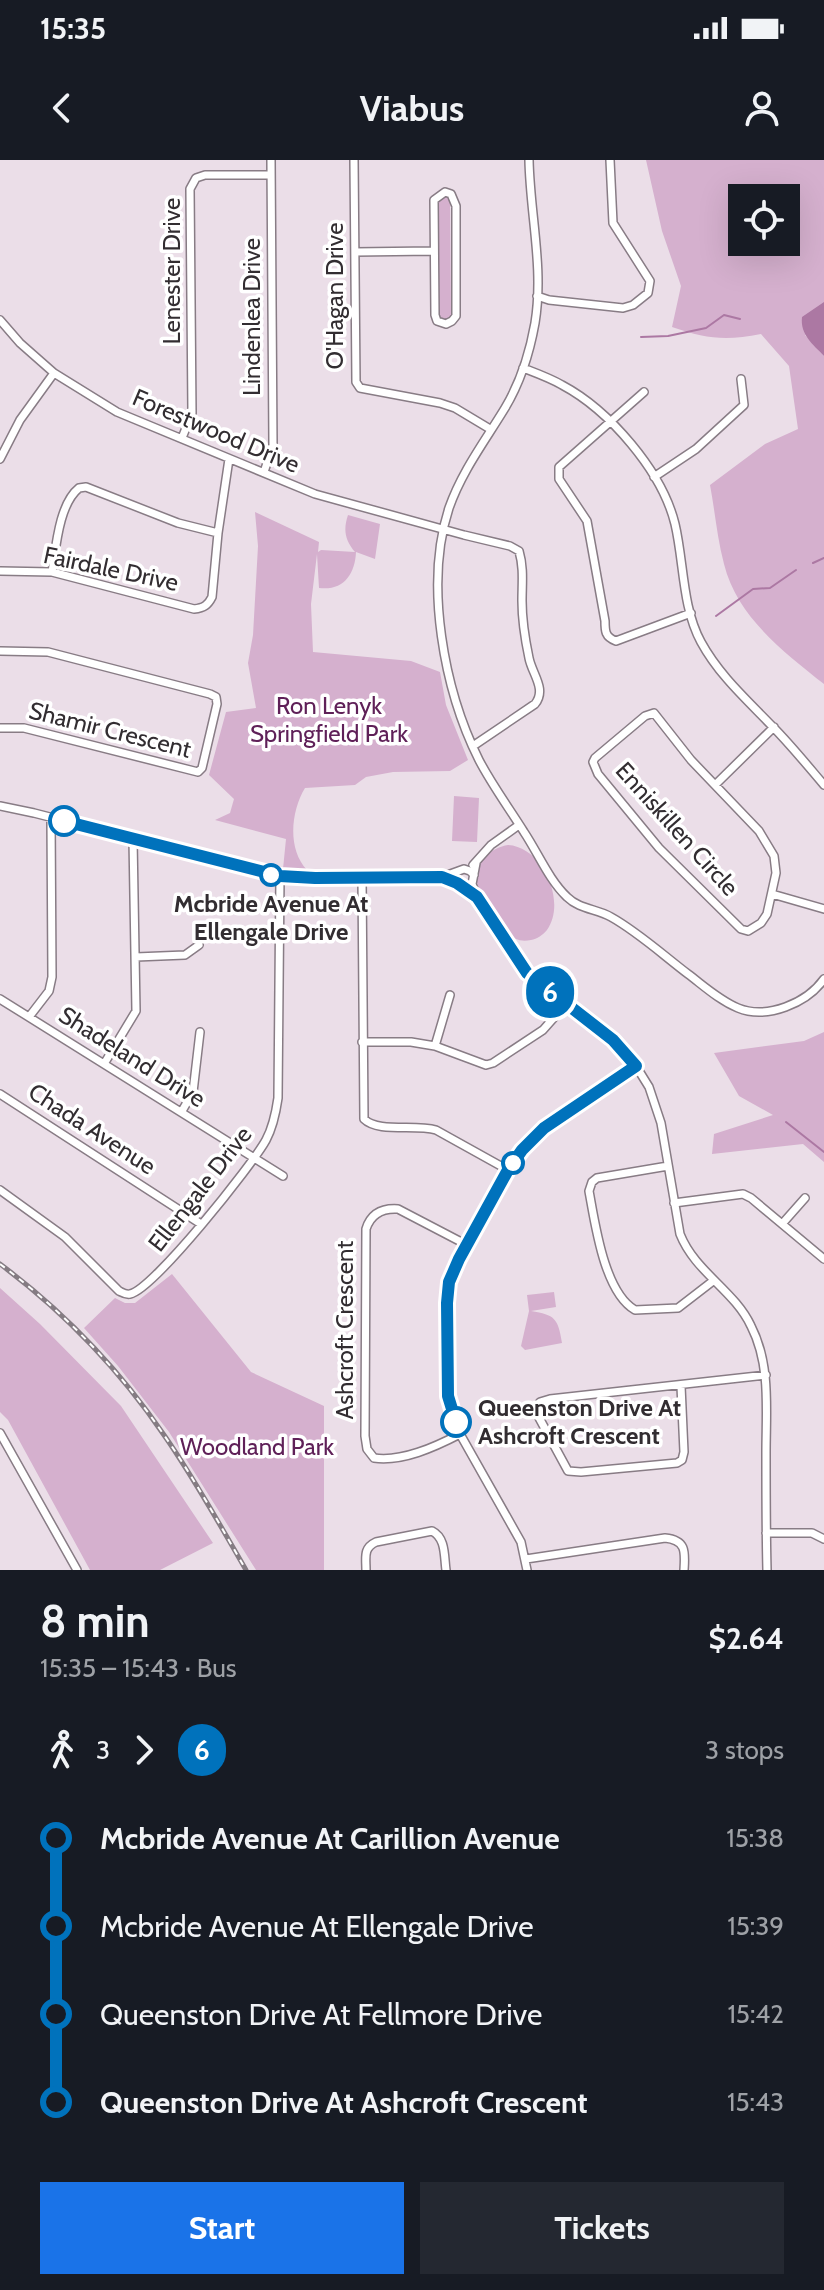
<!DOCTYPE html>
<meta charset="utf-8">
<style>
body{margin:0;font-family:Cabin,sans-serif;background:#242831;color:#f1f3f6;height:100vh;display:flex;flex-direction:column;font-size:30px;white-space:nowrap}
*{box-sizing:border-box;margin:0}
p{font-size:26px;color:#9ea1a6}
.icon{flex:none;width:44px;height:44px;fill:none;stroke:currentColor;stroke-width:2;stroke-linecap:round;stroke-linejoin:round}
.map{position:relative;height:1410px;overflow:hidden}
.panel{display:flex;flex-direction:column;background:#171b24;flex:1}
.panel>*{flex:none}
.badge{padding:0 16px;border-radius:26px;font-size:28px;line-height:52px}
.buttons{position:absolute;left:728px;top:24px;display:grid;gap:16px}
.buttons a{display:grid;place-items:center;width:72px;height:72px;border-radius:0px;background:#171b24;box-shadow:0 8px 32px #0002;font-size:40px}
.map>.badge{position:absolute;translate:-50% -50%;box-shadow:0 0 0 4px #fff}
.legs{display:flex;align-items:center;gap:12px;height:88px;padding:0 40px;font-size:26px}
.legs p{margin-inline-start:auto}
.overview{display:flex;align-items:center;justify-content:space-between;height:136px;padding:0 40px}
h1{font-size:44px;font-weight:800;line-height:60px}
.button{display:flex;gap:16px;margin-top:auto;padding:16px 40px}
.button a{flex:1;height:92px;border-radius:0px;background:#1a73e8;color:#fff;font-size:32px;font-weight:800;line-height:92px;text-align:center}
.button a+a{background:#242831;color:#f1f3f6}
ul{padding:0 40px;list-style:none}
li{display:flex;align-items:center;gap:28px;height:88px;font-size:30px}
li i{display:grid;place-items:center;width:12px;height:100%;margin:0 10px;background:currentColor}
li i::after{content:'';width:20px;height:20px;margin:-10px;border:6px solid;border-radius:50%;background:#171b24}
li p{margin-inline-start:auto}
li:first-child i{background:linear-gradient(#0000 50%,currentColor 0)}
li:last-child i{background:linear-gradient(currentColor 50%,#0000 0)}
.status{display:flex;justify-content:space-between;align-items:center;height:56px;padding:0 40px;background:#171b24;direction:ltr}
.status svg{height:22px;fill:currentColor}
header{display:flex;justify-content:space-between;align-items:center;height:104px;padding:0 40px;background:#171b24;font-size:36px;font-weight:800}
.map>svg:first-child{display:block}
.green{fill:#d5b0ce;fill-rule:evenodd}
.water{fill:#ac78a3}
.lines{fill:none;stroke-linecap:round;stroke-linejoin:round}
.stream{stroke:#ac78a3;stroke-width:2}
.minor-casing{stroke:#887c85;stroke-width:10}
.minor{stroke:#fff;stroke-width:7}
.rail-casing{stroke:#857c83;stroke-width:5}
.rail{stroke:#fff;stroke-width:2;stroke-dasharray:6;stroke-linecap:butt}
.line-1-casing{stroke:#fff;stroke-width:18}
.line-1{stroke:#0072bc;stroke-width:12}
.stop-1-dot{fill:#fff;stroke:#0072bc;stroke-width:4}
.labels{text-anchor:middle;stroke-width:7;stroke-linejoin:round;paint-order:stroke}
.street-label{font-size:24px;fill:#322d31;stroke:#fff}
.park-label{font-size:24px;fill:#5f2058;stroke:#fff}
.stop-label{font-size:24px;font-weight:bold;fill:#322d31;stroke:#fff}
</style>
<div class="status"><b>15:35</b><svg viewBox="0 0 49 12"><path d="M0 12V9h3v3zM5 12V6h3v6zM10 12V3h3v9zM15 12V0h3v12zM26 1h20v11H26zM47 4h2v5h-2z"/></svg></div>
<header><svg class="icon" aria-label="back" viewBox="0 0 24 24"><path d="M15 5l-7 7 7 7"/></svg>Viabus<svg class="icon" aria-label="person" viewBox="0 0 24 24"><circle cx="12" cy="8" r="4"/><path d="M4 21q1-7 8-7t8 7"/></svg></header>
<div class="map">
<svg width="824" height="1410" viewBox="0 0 824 1410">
<rect width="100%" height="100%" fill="#ebdee8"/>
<path class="green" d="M 646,0 L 824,0 L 824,171 L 805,175 L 824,196 L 824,524 C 784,492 737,457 724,404 C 717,378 715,351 710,325 L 765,284 L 798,269 L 789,206 L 761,174 C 726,181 706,179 672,167 L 681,126 L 662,71 ZM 742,38 L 786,38 L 786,82 L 742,82 Z
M 444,35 L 448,36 L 450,41 L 451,156 L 449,159 L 444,160 L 439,156 L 438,40 Z
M 255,352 L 319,382 L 318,392 L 321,390 L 355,392 C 345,380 343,370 348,355 L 380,364 L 375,399 L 356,392 C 355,415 343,431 319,428 L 317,394 L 311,444 L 313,492 L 411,501 L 440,512 L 446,545 L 468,600 L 450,611 L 393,612 L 366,617 L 355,625 L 305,628 C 291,651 287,689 307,710 L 283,709 L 286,679 L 215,660 L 230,653 L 234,639 L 209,615 L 226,552 L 256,548 L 248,503 L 253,475 L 258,386 Z
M 454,636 L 479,638 L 477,682 L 452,681 Z
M 508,685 C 543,687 567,742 547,770 C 543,775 537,779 531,780 C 510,785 501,765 491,750 C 486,742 479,733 477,723 C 473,703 490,688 508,685 Z
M 824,872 L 824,1002 L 803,984 L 712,994 L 714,974 L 773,955 L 739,936 L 714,893 L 804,881 Z
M 172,1114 L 251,1212 L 324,1246 L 324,1410 L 256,1410 L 169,1272 L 118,1206 L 84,1168 L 115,1138 L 125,1143 L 135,1143 Z
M 0,1128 L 40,1164 L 121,1246 L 213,1383 L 160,1410 L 90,1410 L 8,1260 L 0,1252 Z
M 554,1132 L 556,1147 L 531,1151 C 555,1155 558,1158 562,1183 L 525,1190 L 521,1186 L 529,1151 L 527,1135 Z"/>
<path class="water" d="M 824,142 L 824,196 C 813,184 800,175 802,157 Z"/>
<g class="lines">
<path class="stream" d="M 641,177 L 668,176 L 706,168 L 724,155 L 740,159
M 813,403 L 824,398
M 716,456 L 753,429 L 770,428 L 796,410
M 786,962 L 824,992"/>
<g class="minor-casing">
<path id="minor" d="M 354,0 L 356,222 L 360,228 L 440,243 L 455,248 L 490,269
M 529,0 C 530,54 544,108 535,163 C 530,191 520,223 505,248 C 485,281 462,311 449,348 C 424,424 444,530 479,600 C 492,625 509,648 524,672 C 538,693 549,720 567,737 C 579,749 597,749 611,757 C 638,772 663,795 688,814 C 704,826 719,840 738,848 C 767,860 807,843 824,819
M 445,32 L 451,34 L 456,46 L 456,156 L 452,161 L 446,164 L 437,161 L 435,155 L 434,40 Z
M 355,92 L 433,91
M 537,136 L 549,140 L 623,148 L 633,145 L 648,133 L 650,121 L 613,63 L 610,0
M 0,160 L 20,183 L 54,213 L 117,252 L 315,334 L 464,375 L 510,386 L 519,391 C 524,408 522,423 522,441 C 522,460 525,479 529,498 C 532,514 547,529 535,544 L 473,586
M 523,208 C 536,213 550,218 562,225 C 609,250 662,311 675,364 C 684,402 682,447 701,482 C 719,515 746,539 772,566 C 790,584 807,605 824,625
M 644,232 L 559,307 L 559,319 L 587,361 L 605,461 C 605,471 605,477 616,481 L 691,453
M 182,278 L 192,253 L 190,29 L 196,18 L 205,15 L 271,15
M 0,299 L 20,260 L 54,213
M 264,312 L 273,285 L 271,0
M 654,317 L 696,289 L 744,245 L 741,219
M 0,411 L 52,412 L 194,449 C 204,448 208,445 212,437 L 218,373 L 229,299
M 52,412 C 56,387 59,344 79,328 L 86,327 L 178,363 L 218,373
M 0,491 L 48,492 L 210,534 L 216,537 L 217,544 L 202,608 L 198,612 L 24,568 L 0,568
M 654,553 L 691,600 L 759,671 L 774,696 L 776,713 L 767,754 L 761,763 L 748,771 L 741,769 L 659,688 L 598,614 L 593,602 L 595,598 L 645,556 Z
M 715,625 L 774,567
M 0,646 L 34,653 L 280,716 L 315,718 L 442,717 L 464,709 L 470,711 L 474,715
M 476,703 L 472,724 L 477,737 L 511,792 L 533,819 L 613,880 L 636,906 L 649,927 L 661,963 L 680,1074 C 695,1112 734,1130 751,1166 C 771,1205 766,1250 766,1293 C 766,1332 766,1371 767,1410
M 473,705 L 491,685 L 519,665
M 442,717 L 457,723 L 475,735
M 362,718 L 364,959 C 378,973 415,964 436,970 L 508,1010
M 772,734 L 824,749
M 136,797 L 185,795 L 199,785
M 0,839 L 283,1016
M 29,857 L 49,831 L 52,817 L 51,658
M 362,882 L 411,882 L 435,886 L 486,905 L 493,903 L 543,870 L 566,844
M 435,886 L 450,835
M 104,904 L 136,851 L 133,679
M 0,934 L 201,1064
M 182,951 L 193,932 L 200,872
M 668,1006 L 597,1018 L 592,1022 L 589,1031 C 595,1063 604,1132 635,1150 L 678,1148 L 713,1121
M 0,1030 L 65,1077 L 119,1131 C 123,1133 126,1135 130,1134 C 153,1130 253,1004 266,980 C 273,967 276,952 278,938 L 280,716
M 674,1043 L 743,1034 L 751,1038 L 824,1099
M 782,1064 L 805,1038
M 681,1226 L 684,1292 L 682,1300 L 677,1303 L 581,1312 L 568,1311 L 537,1254 L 536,1247 L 540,1242 L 550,1239 L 766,1215
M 0,1273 L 77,1410
M 460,1274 C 435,1287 402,1302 374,1298 L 367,1289 L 365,1276 L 366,1069 C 371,1053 383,1048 398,1049 L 467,1085
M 766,1373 L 812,1373 L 824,1379
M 526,1399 L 665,1378 C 687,1380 685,1393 684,1410
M 366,1410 C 366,1397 363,1388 376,1382 L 432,1371 C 446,1378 444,1396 446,1410
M 527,1410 L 521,1382 L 460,1274 L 450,1245 L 447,1143 L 449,1122 L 459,1099 L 508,1010 L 522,990 L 544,968 L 636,906"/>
</g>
<use href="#minor" class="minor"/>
<g class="rail-casing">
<path id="rail" d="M 0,1104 C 63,1151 119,1209 164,1275 C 194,1318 220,1365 246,1410"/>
</g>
<use href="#rail" class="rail"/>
</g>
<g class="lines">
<g class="line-1-casing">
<path id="line-1" d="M 64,661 L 280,716 L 315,718 L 442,717 L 457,723 L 477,737 L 527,813 L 613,880 L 636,906 L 544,968 L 522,990 L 508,1010 L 459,1099 L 449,1122 L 447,1143 L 448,1236 L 456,1262"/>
</g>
<use href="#line-1" class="line-1"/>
</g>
<g class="stop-1-dot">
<circle cx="64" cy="661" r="14"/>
<circle cx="271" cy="715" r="10"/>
<circle cx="513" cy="1003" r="10"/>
<circle cx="456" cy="1262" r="14"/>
</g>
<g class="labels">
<g class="street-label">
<text transform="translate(172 111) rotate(-90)" y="8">Lenester Drive</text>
<text transform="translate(335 136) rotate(-90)" y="8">O'Hagan Drive</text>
<text transform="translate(252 157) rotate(-90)" y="8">Lindenlea Drive</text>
<text transform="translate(216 271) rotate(23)" y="8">Forestwood Drive</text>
<text transform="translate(111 409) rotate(12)" y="8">Fairdale Drive</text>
<text transform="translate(110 570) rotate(14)" y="8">Shamir Crescent</text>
<text transform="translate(677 669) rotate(48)" y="8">Enniskillen Circle</text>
<text transform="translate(132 897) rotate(32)" y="8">Shadeland Drive</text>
<text transform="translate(92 969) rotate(33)" y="8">Chada Avenue</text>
<text transform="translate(200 1029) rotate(-52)" y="8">Ellengale Drive</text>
<text transform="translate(345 1170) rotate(-90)" y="8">Ashcroft Crescent</text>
</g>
<g class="park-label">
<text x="329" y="554">Ron Lenyk<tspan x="329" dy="28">Springfield Park</tspan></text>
<text x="257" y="1295">Woodland Park</text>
</g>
<g class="stop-label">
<text x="271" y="752">Mcbride Avenue At<tspan x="271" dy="28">Ellengale Drive</tspan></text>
<text x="478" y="1256" text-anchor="start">Queenston Drive At<tspan x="478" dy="28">Ashcroft Crescent</tspan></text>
</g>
</g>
</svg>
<div class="buttons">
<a><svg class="icon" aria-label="locate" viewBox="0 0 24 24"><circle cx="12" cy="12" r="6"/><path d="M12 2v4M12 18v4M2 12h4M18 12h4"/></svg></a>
</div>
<b class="badge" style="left:550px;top:832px;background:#0072bc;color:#fff">6</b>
</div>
<section class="panel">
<div class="overview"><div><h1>8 min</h1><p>15:35 – 15:43 · Bus</p></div><b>$2.64</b></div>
<div class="legs"><svg class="icon" aria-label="walk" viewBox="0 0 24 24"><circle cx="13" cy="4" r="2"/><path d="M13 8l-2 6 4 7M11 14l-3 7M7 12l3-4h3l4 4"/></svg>3<svg class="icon" aria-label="forward" viewBox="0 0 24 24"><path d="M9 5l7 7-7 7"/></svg><b class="badge" style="background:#0072bc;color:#fff">6</b><p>3 stops</p></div>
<ul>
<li><i style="color:#0072bc"></i><b>Mcbride Avenue At Carillion Avenue</b><p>15:38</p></li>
<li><i style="color:#0072bc"></i><span>Mcbride Avenue At Ellengale Drive</span><p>15:39</p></li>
<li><i style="color:#0072bc"></i><span>Queenston Drive At Fellmore Drive</span><p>15:42</p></li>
<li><i style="color:#0072bc"></i><b>Queenston Drive At Ashcroft Crescent</b><p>15:43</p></li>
</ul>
<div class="button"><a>Start</a><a>Tickets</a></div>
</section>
